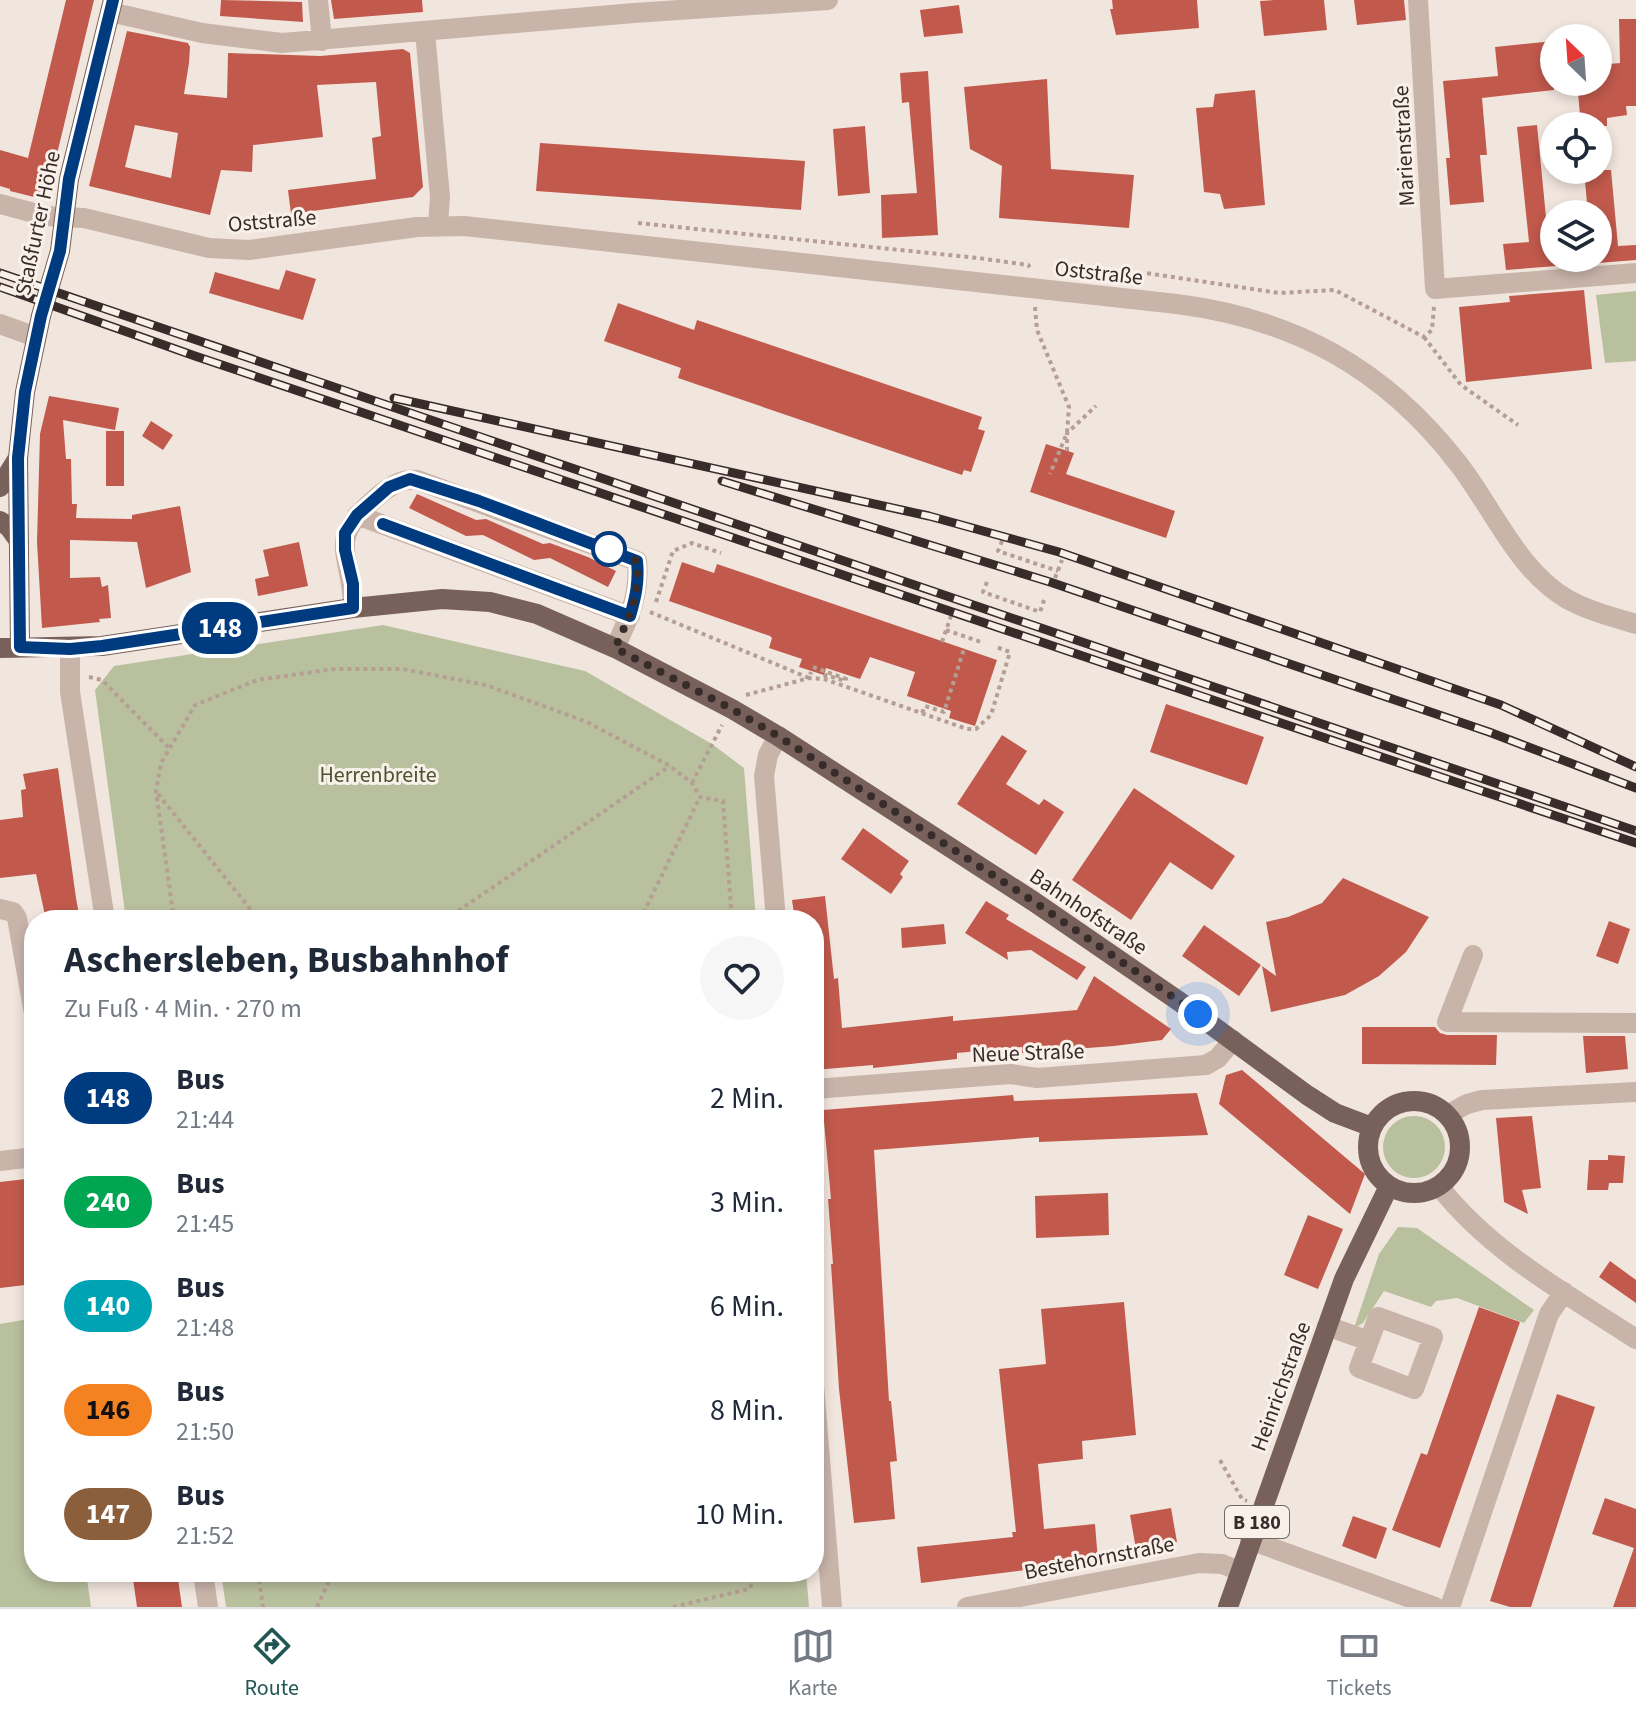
<!DOCTYPE html>
<html lang="de">
<meta charset="utf-8">
<style>
body{margin:0;font-family:"Source Sans 3",sans-serif;background:#f6f6f7;color:#1f2937;height:100vh;display:flex;flex-direction:column;font-size:30px;white-space:nowrap}
*{box-sizing:border-box;margin:0}
p{font-size:26px;color:#747a83}
.icon{flex:none;width:44px;height:44px;fill:none;stroke:currentColor;stroke-width:2;stroke-linecap:round;stroke-linejoin:round}
.map{position:relative;flex:1;overflow:hidden}
.side{position:absolute;left:24px;top:910px;width:800px;height:672px;display:flex;flex-direction:column;background:#fff;border-radius:32px;box-shadow:0 4px 12px #0003}
.side>*{flex:none}
.badge{padding:0 16px;border-radius:26px;font-size:28px;line-height:52px}
.needle{width:52px;rotate:335deg}
.tools{position:absolute;left:1540px;top:24px;display:grid;gap:16px}
.tools a{display:grid;place-items:center;width:72px;height:72px;border-radius:50%;background:#fff;box-shadow:0 4px 12px #0003;font-size:40px}
.you{position:absolute;width:40px;height:40px;margin:-20px;border:6px solid #fff;border-radius:50%;background:#1a73e8;box-shadow:0 0 0 12px #1a73e833}
.map>.badge{position:absolute;translate:-50% -50%;box-shadow:0 0 0 4px #fff}
.round{display:grid;place-items:center;flex:none;width:84px;height:84px;border-radius:42px;background:#f6f6f7}
.headline{display:flex;align-items:center;justify-content:space-between;height:136px;padding:0 40px}
h1{font-size:38px;font-weight:700;line-height:60px}
ul{padding:0;list-style:none}
li{display:flex;align-items:center;gap:24px;height:104px;padding:0 40px}
li div{flex:1}
li b{display:block;font-size:30px}
li em{font-style:normal}
li .badge{min-width:88px;font-weight:700;text-align:center}
.tab-bar{display:flex;justify-content:space-around;align-items:center;height:112px;border-top:2px solid #e0e1e3;background:#fff;font-size:22px;color:#747a83}
.tab-bar a{display:grid;justify-items:center;gap:4px}
.tab-bar .on{color:#205753}
.map>svg:first-child{display:block}
.green{fill:#b9c09e}
.building{fill:#c15a4d;fill-rule:evenodd}
.lines{fill:none;stroke-linecap:round;stroke-linejoin:round}
.path{stroke:#b59e94;stroke-width:4;stroke-dasharray:4 4;stroke-linecap:butt}
.minor{stroke:#c9b4aa;stroke-width:20}
.major{stroke:#78615b;stroke-width:20}
.rail-casing{stroke:#372c29;stroke-width:9}
.rail{stroke:#f9f0ea;stroke-width:6;stroke-dasharray:18;stroke-linecap:butt}
.line-casing{stroke:#fff;stroke-width:18}
.line{stroke:#003b80;stroke-width:12}
.walk{stroke:#372c29;stroke-width:8;stroke-dasharray:0 14.4}
.stop-dot{fill:#fff;stroke:#003b80;stroke-width:4}
.labels{text-anchor:middle;stroke-width:6;stroke-linejoin:round;paint-order:stroke}
.shield{fill:#f9f0ea;stroke:#716763;stroke-width:2}
.shield-label{font-size:20px;font-weight:bold;fill:#372c29}
.street-label{font-size:22px;fill:#372c29;stroke:#f9f0ea}
.park-label{font-size:22px;fill:#4b542e;stroke:#f9f0ea}
</style>
<div class="map">
<svg width="1636" height="1607" viewBox="0 0 1636 1607">
<rect width="100%" height="100%" fill="#f1e6de"/>
<path class="green" d="M 1636,291 L 1636,361 L 1605,363 L 1596,295 Z
M 383,625 L 585,671 L 712,744 L 744,768 L 756,920 L 126,920 L 95,690 L 114,666 Z
M1383 1147a31 31 0 1 1 62 0a31 31 0 1 1-62 0Z
M 1398,1227 L 1417,1228 L 1534,1310 L 1524,1323 L 1457,1298 L 1436,1301 L 1431,1307 L 1384,1291 L 1363,1323 L 1354,1328 L 1379,1254 Z
M 34,1318 L 34,1572 L 86,1572 L 91,1607 L 0,1607 L 0,1324 Z
M 221,1572 L 806,1572 L 809,1607 L 226,1607 Z"/>
<path class="building" d="M 66,0 L 94,0 L 46,200 L 10,191 L 10,189 L 0,186 L 0,150 L 28,158 Z
M 221,0 L 302,2 L 303,22 L 220,16 Z
M 331,0 L 422,0 L 423,12 L 334,19 Z
M 1112,0 L 1197,0 L 1199,28 L 1116,35 L 1110,9 L 1113,9 Z
M 1275,0 L 1324,0 L 1327,30 L 1264,36 L 1260,1 Z
M 1354,0 L 1404,0 L 1406,20 L 1357,25 Z
M 959,5 L 963,33 L 924,37 L 920,10 Z
M 1619,19 L 1636,19 L 1636,106 L 1626,106 L 1627,115 L 1607,118 L 1607,126 L 1581,126 L 1577,82 L 1598,82 L 1598,65 L 1620,63 Z
M 127,31 L 188,43 L 190,47 L 189,63 L 184,94 L 227,98 L 228,53 L 320,56 L 403,49 L 410,53 L 423,187 L 413,197 L 291,214 L 288,190 L 376,179 L 372,138 L 381,136 L 376,82 L 317,85 L 323,137 L 253,145 L 252,172 L 221,170 L 210,215 L 89,186 ZM 135,125 L 178,133 L 171,178 L 125,167 Z
M 1554,41 L 1554,90 L 1482,98 L 1487,155 L 1480,155 L 1484,202 L 1450,205 L 1446,158 L 1450,158 L 1443,81 L 1498,76 L 1495,47 Z
M 928,71 L 938,235 L 882,238 L 881,195 L 917,193 L 909,102 L 902,103 L 900,73 Z
M 1047,79 L 1051,169 L 1134,175 L 1129,228 L 999,218 L 1002,166 L 970,149 L 964,87 Z
M 1255,90 L 1265,205 L 1224,209 L 1220,194 L 1204,192 L 1196,108 L 1213,107 L 1215,94 Z
M 1537,125 L 1550,258 L 1581,258 L 1582,264 L 1506,270 L 1503,244 L 1529,242 L 1517,127 Z
M 865,126 L 870,193 L 838,196 L 833,129 Z
M 540,143 L 805,161 L 801,210 L 536,191 Z
M 1584,170 L 1611,170 L 1618,246 L 1636,245 L 1636,260 L 1598,263 L 1598,214 L 1588,214 Z
M 286,270 L 316,279 L 303,320 L 209,293 L 215,272 L 279,290 Z
M 1584,290 L 1592,369 L 1466,382 L 1459,307 L 1510,302 L 1509,296 Z
M 618,303 L 694,330 L 697,320 L 982,417 L 978,429 L 985,431 L 971,472 L 964,470 L 962,475 L 678,378 L 681,368 L 604,341 Z
M 49,396 L 119,408 L 115,430 L 63,420 L 66,459 L 71,459 L 72,504 L 77,504 L 76,518 L 132,519 L 132,515 L 180,506 L 191,572 L 146,588 L 137,542 L 70,540 L 70,578 L 100,577 L 102,587 L 108,585 L 111,618 L 99,619 L 100,622 L 42,628 L 37,542 L 40,434 Z
M 151,421 L 173,435 L 163,450 L 142,436 Z
M 106,431 L 124,431 L 124,486 L 106,486 Z
M 1046,444 L 1074,453 L 1066,474 L 1175,511 L 1166,538 L 1030,492 Z
M 417,494 L 476,520 L 486,519 L 543,544 L 550,543 L 588,557 L 616,571 L 608,587 L 550,558 L 534,560 L 483,535 L 466,536 L 409,508 Z
M 299,542 L 308,586 L 258,596 L 255,579 L 269,576 L 263,550 Z
M 682,562 L 714,573 L 717,564 L 997,660 L 975,726 L 949,718 L 951,711 L 907,696 L 915,672 L 870,657 L 860,679 L 826,668 L 824,675 L 799,667 L 802,659 L 769,648 L 772,638 L 770,636 L 669,601 Z
M 1166,704 L 1264,737 L 1247,785 L 1150,752 Z
M 1002,735 L 1027,751 L 1006,784 L 1039,805 L 1044,799 L 1064,812 L 1036,855 L 957,804 Z
M 58,768 L 76,898 L 80,920 L 46,920 L 36,874 L 0,878 L 0,820 L 23,817 L 21,790 L 26,789 L 23,774 Z
M 1134,788 L 1235,856 L 1212,890 L 1170,862 L 1131,920 L 1072,880 Z
M 863,828 L 909,861 L 900,874 L 903,877 L 891,894 L 841,859 Z
M 1343,878 L 1429,917 L 1406,952 L 1379,976 L 1345,995 L 1271,1012 L 1262,966 L 1276,976 L 1266,922 L 1288,917 L 1322,903 Z
M 825,896 L 834,979 L 838,978 L 842,1028 L 953,1016 L 953,1021 L 1077,1010 L 1094,976 L 1171,1029 L 1162,1040 L 1114,1046 L 1022,1053 L 1022,1047 L 957,1053 L 957,1059 L 873,1068 L 873,1065 L 814,1070 L 814,920 L 795,920 L 792,900 Z
M 986,901 L 1009,915 L 1006,919 L 1086,967 L 1077,980 L 1031,950 L 1007,952 L 1008,960 L 965,933 Z
M 1609,921 L 1630,929 L 1618,964 L 1596,956 Z
M 944,924 L 946,944 L 902,948 L 901,928 Z
M 1204,925 L 1261,965 L 1239,996 L 1182,956 Z
M 1362,1027 L 1435,1027 L 1440,1033 L 1447,1035 L 1497,1035 L 1496,1065 L 1362,1064 Z
M 1583,1036 L 1625,1036 L 1628,1069 L 1586,1073 Z
M 1242,1070 L 1365,1174 L 1350,1214 L 1219,1104 L 1226,1075 Z
M 1197,1093 L 1208,1135 L 1039,1142 L 1039,1137 L 874,1150 L 889,1401 L 891,1401 L 897,1461 L 890,1462 L 895,1519 L 854,1523 L 839,1389 L 831,1264 L 833,1264 L 828,1199 L 831,1199 L 823,1110 L 1013,1095 L 1014,1101 Z
M 1532,1116 L 1541,1188 L 1522,1190 L 1528,1214 L 1504,1202 L 1496,1118 Z
M 1608,1155 L 1625,1156 L 1623,1183 L 1609,1183 L 1608,1190 L 1587,1190 L 1589,1160 L 1608,1160 Z
M 34,1178 L 34,1284 L 0,1288 L 0,1182 Z
M 1108,1193 L 1109,1235 L 1036,1238 L 1035,1196 Z
M 1308,1215 L 1343,1229 L 1318,1289 L 1284,1275 Z
M 1610,1261 L 1636,1280 L 1636,1303 L 1599,1277 Z
M 1124,1302 L 1136,1435 L 1082,1441 L 1083,1459 L 1038,1464 L 1044,1529 L 1095,1524 L 1098,1561 L 921,1583 L 917,1547 L 1013,1537 L 1012,1532 L 1016,1532 L 999,1369 L 1046,1364 L 1041,1309 Z
M 1479,1307 L 1520,1322 L 1440,1548 L 1392,1530 L 1421,1453 L 1427,1455 Z
M 1557,1394 L 1595,1407 L 1531,1607 L 1510,1607 L 1490,1601 Z
M 1605,1498 L 1636,1509 L 1636,1607 L 1613,1607 L 1634,1548 L 1592,1534 Z
M 1171,1508 L 1177,1542 L 1136,1549 L 1130,1515 Z
M 1353,1516 L 1387,1528 L 1376,1559 L 1342,1546 Z
M 132,1572 L 177,1572 L 182,1607 L 137,1607 Z"/>
<g class="lines">
<path class="path" d="M 638,223 L 978,258 L 1028,265 L 1030,267
M 1132,278 L 1146,273 L 1279,293 L 1335,290 L 1424,337 L 1432,330 L 1434,307
M 1035,307 L 1037,330 L 1069,407 L 1067,433 L 1050,474
M 1424,337 L 1461,385 L 1518,425
M 1067,451 L 1067,433 L 1096,406
M 1002,541 L 998,551 L 1058,571
M 1055,578 L 1062,560
M 987,582 L 983,592 L 1040,612 L 1044,600
M 656,602 L 673,551 L 692,543 L 721,553
M 650,612 L 809,678 L 811,672
M 946,630 L 981,642
M 942,642 L 951,616
M 813,667 L 846,679 L 845,681 L 826,675 L 824,679
M 89,677 L 102,680 L 169,748
M 746,695 L 809,678 L 824,679 L 967,729 L 976,729 L 991,715 L 1010,652 L 996,647
M 922,713 L 925,706 L 944,712 L 964,649
M 692,783 L 722,725
M 158,794 L 259,920
M 174,920 L 156,791 L 161,763 L 195,705 L 257,680 L 334,669 L 403,669 L 486,685 L 587,722 L 670,766 L 692,783 L 700,797 L 723,801 L 732,920
M 445,920 L 670,766
M 640,920 L 700,797
M 1220,1460 L 1242,1499 L 1247,1501
M 258,1572 L 263,1607
M 317,1607 L 333,1572
M 673,1607 L 749,1589 L 759,1572"/>
<path class="minor" d="M 318,0 L 322,41
M 1418,0 L 1435,289 L 1636,273
M 110,12 L 202,33 L 282,43 L 634,13 L 828,0
M 425,32 L 440,197 L 438,225
M 0,204 L 45,216 L 84,218 L 209,248 L 249,250 L 417,227 L 464,226 L 1177,304 C 1294,319 1384,368 1457,462 C 1492,506 1517,570 1567,599 C 1589,611 1612,617 1636,624
M 0,324 L 36,337
M 357,515 L 630,616
M 353,608 C 352,549 324,542 378,496 C 389,487 401,478 417,480 L 637,561 C 640,596 629,617 615,648
M 70,649 L 70,692 L 105,920
M 0,909 L 13,912 L 17,918 L 34,1014
M 776,920 L 764,776 L 768,755 L 778,736
M 1473,955 L 1447,1022 L 1636,1023
M 814,1089 L 1011,1074 L 1037,1078 L 1206,1065 L 1218,1058 L 1233,1040
M 1447,1115 L 1467,1104 L 1482,1100 L 1636,1092
M 0,1161 L 34,1157
M 1439,1186 C 1490,1252 1567,1294 1636,1339
M 1327,1326 L 1369,1341 L 1359,1368 L 1414,1389 L 1433,1337 L 1378,1317 L 1369,1341
M 814,1385 L 832,1607
M 1250,1540 L 1435,1607
M 203,1572 L 208,1607
M 967,1607 L 1199,1563 L 1222,1564 L 1240,1571
M 1450,1607 L 1549,1314 L 1564,1292"/>
<path class="major" d="M 0,487 L 18,458
M 0,521 L 9,527 L 19,541
M 20,647 L 18,458 L 25,392 L 41,316 L 60,251 L 69,179 L 113,0
M 0,648 L 102,646 L 353,608 L 442,599 L 490,602 L 537,614 L 615,648 L 732,709 L 778,736 L 1033,901 L 1180,1002 L 1307,1095 L 1335,1113 L 1372,1127
M1368 1147a46 46 0 1 1 92 0a46 46 0 1 1-92 0Z
M 1228,1607 L 1344,1279 L 1389,1186"/>
<g class="rail-casing">
<path id="rail" d="M 0,273 L 1636,831
M 0,287 L 195,356 L 1636,843
M 394,398 L 929,516 L 1059,552 L 1501,705 L 1636,767
M 722,481 L 1050,582 L 1489,732 L 1636,788"/>
</g>
<use href="#rail" class="rail"/>
</g>
<g class="lines">
<g class="line-casing">
<path id="line" d="M 113,0 L 69,179 L 60,251 L 41,316 L 25,392 L 18,458 L 20,647 L 70,649 L 102,646 L 353,608 L 353,584 L 345,550 L 345,533 L 357,515 L 389,487 L 410,479 L 479,501 L 637,561 C 639,581 636,596 630,616 L 383,524"/>
</g>
<use href="#line" class="line"/>
<path class="walk" d="M 609,549 L 637,561 C 640,596 629,617 615,648 L 732,709 L 778,736 L 1033,901 L 1198,1014"/>
</g>
<circle class="stop-dot" cx="609" cy="549" r="16"/>
<g class="labels">
<rect class="shield" x="1225" y="1506" width="64" height="32" rx="6"/>
<g class="shield-label">
<text x="1257" y="1529">B 180</text>
</g>
<g class="street-label">
<text transform="translate(1403 146) rotate(-93)" y="8">Marienstraße</text>
<text transform="translate(272 220) rotate(-5)" y="8">Oststraße</text>
<text transform="translate(37 223) rotate(-78)" y="8">Staßfurter Höhe</text>
<text transform="translate(1099 272) rotate(6)" y="8">Oststraße</text>
<text transform="translate(1089 911) rotate(34)" y="8">Bahnhofstraße</text>
<text transform="translate(1028 1052) rotate(-2)" y="8">Neue Straße</text>
<text transform="translate(1280 1386) rotate(-70)" y="8">Heinrichstraße</text>
<text transform="translate(1099 1557) rotate(-11)" y="8">Bestehornstraße</text>
</g>
<g class="park-label">
<text x="378" y="782">Herrenbreite</text>
</g>
</g>
</svg>
<div class="tools">
<a><svg class="needle" viewBox="-14 -14 28 28"><path d="M0-13l5 13h-10z" fill="#e53935"/><path d="M0 13l5-13h-10z" fill="#747a83"/></svg></a>
<a><svg class="icon" aria-label="locate" viewBox="0 0 24 24"><circle cx="12" cy="12" r="6"/><path d="M12 2v4M12 18v4M2 12h4M18 12h4"/></svg></a>
<a><svg class="icon" aria-label="layers" viewBox="0 0 24 24"><path d="M12 4l9 5-9 5-9-5zM3 14l9 5 9-5"/></svg></a>
</div>
<div class="you" style="left:1198px;top:1014px"></div>
<b class="badge" style="left:220px;top:628px;background:#003b80;color:#fff">148</b>
<section class="side">
<div class="headline"><div><h1>Aschersleben, Busbahnhof</h1><p>Zu Fuß · 4 Min. · 270 m</p></div><a class="round"><svg class="icon" aria-label="heart" viewBox="0 0 24 24"><path d="M12 20l-8-8c-3-5 5-10 8-4 3-6 11-1 8 4z"/></svg></a></div>
<ul>
<li><span class="badge" style="background:#003b80;color:#fff">148</span><div><b>Bus</b><p>21:44</p></div><em>2 Min.</em></li>
<li><span class="badge" style="background:#00a651;color:#fff">240</span><div><b>Bus</b><p>21:45</p></div><em>3 Min.</em></li>
<li><span class="badge" style="background:#00a3b4;color:#fff">140</span><div><b>Bus</b><p>21:48</p></div><em>6 Min.</em></li>
<li><span class="badge" style="background:#f58220;color:#111">146</span><div><b>Bus</b><p>21:50</p></div><em>8 Min.</em></li>
<li><span class="badge" style="background:#8b5e3c;color:#fff">147</span><div><b>Bus</b><p>21:52</p></div><em>10 Min.</em></li>
</ul>
</section>
</div>
<nav class="tab-bar">
<a class="on"><svg class="icon" aria-label="directions" viewBox="0 0 24 24"><path d="M12 3l9 9-9 9-9-9zM9 14v-3h6M13 9l2 2-2 2"/></svg>Route</a>
<a><svg class="icon" aria-label="map" viewBox="0 0 24 24"><path d="M3 6l6-2 6 2 6-2v14l-6 2-6-2-6 2zM9 4v14M15 6v14"/></svg>Karte</a>
<a><svg class="icon" aria-label="tickets" viewBox="0 0 24 24"><path d="M3 7h18v10H3zM15 7v10"/></svg>Tickets</a>
</nav>
